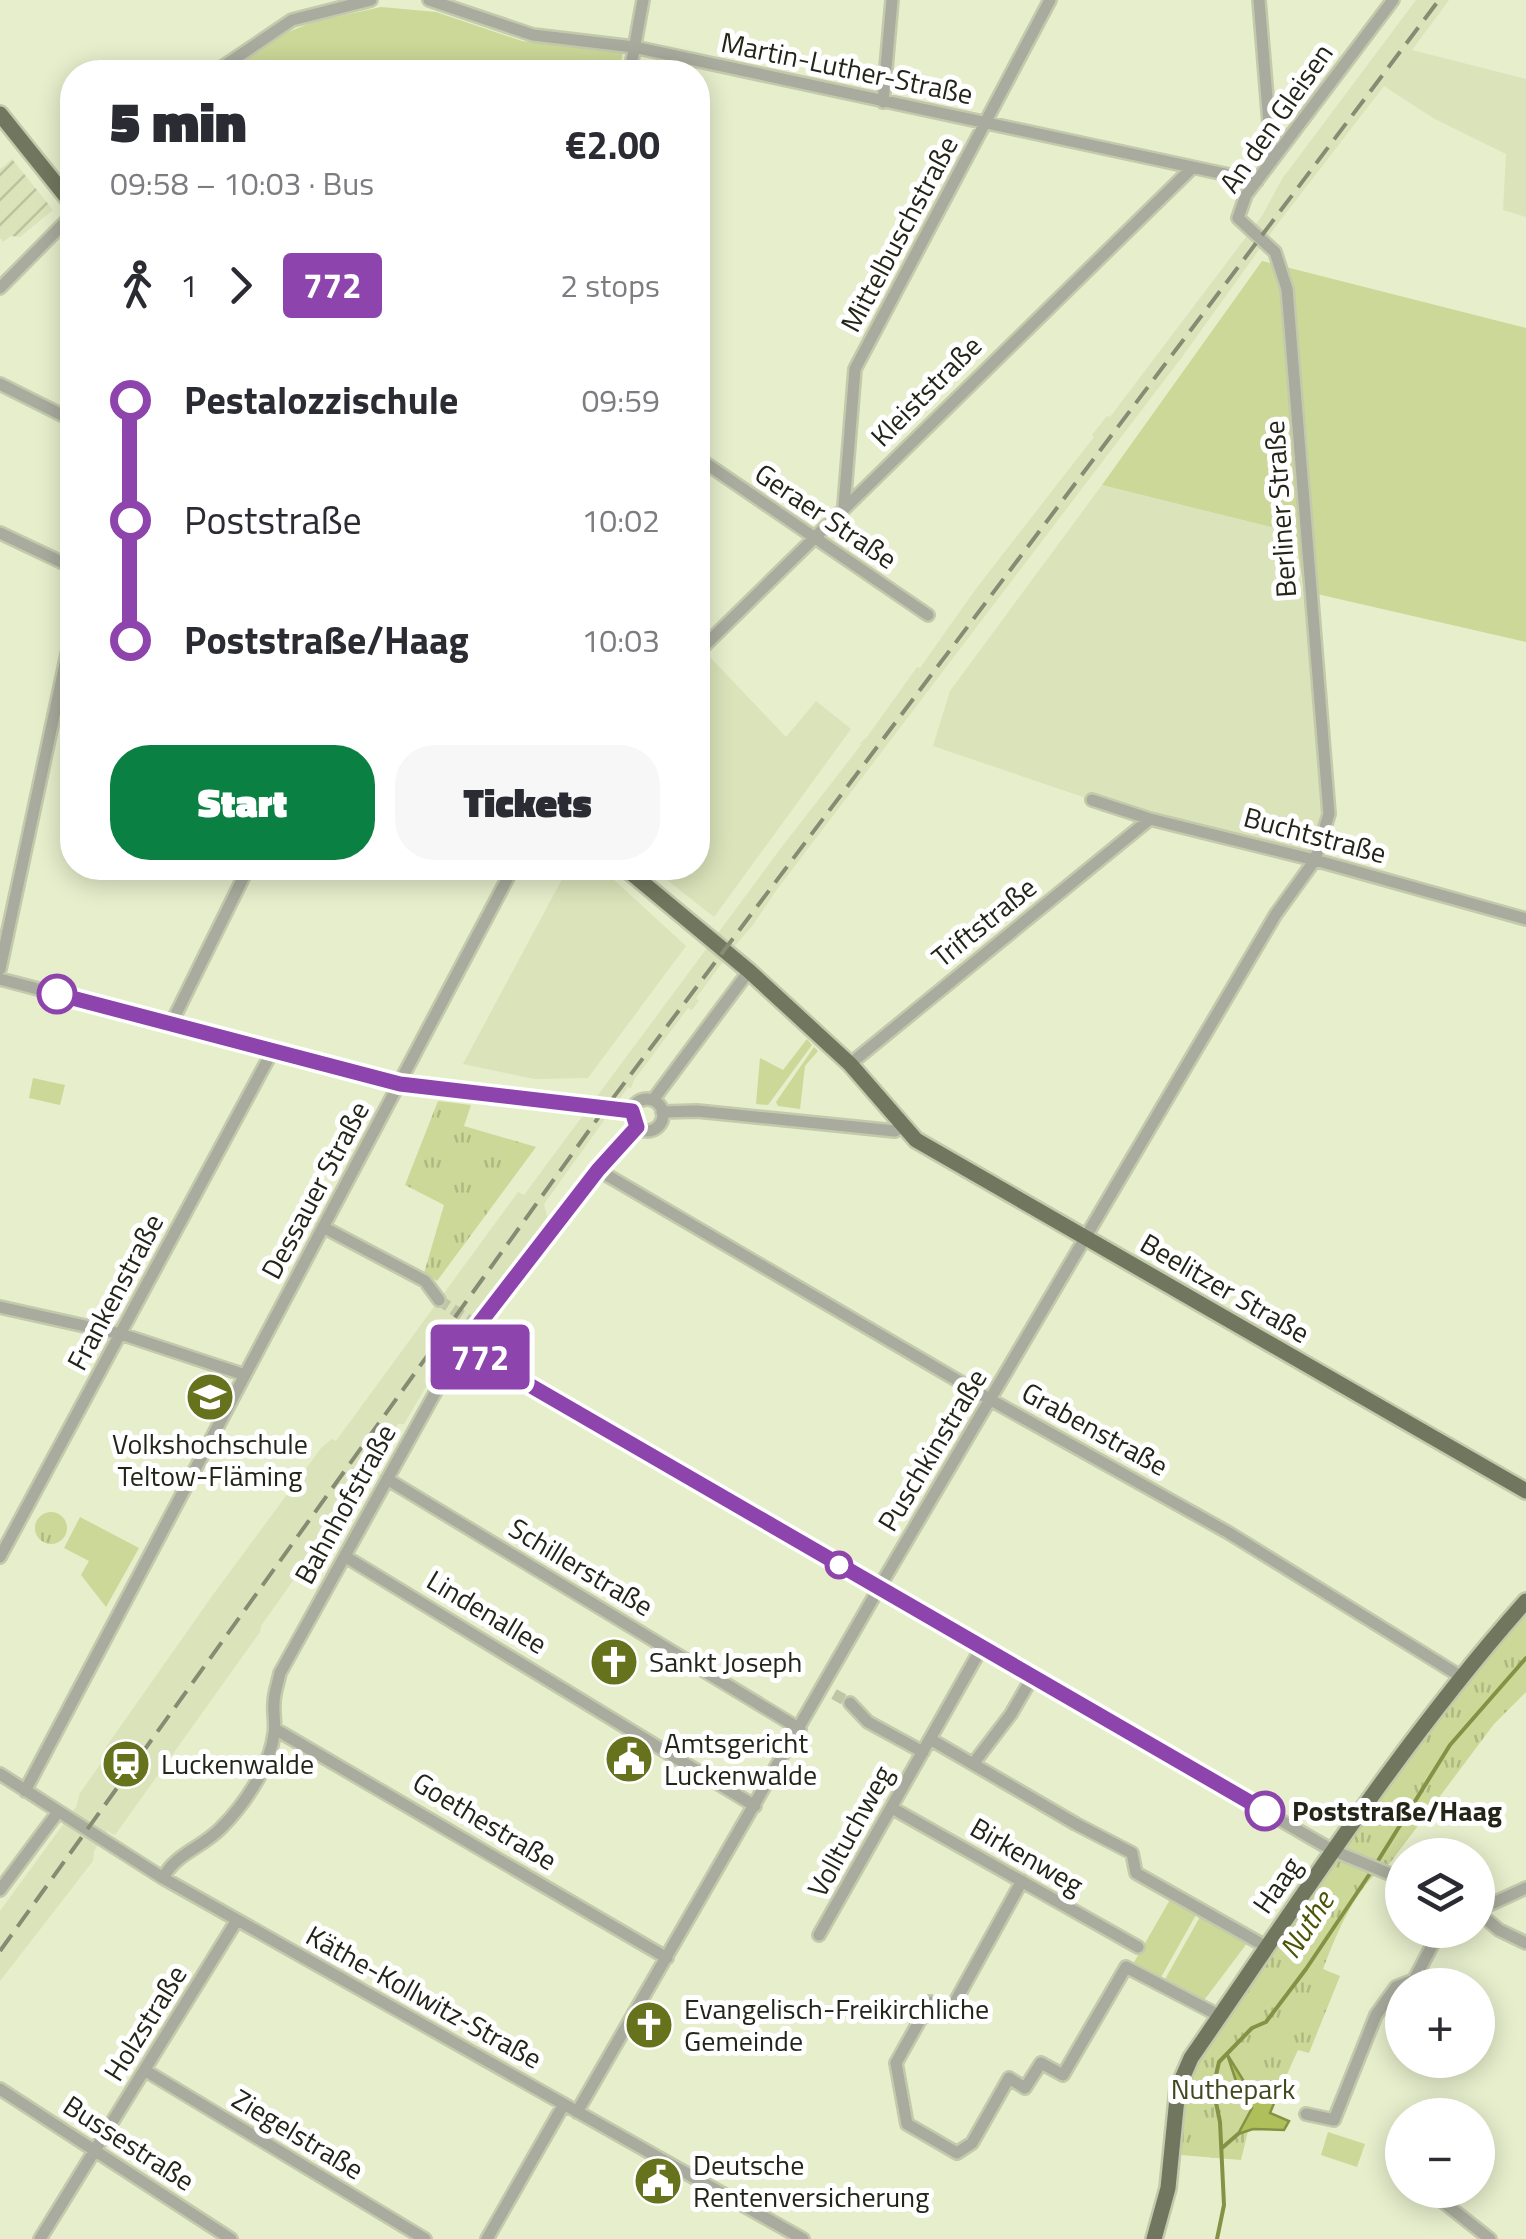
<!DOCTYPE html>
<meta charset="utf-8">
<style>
body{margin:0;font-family:"Titillium Web",sans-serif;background:#f7f7f7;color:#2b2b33;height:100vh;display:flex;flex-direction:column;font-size:38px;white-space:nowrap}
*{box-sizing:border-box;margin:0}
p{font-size:32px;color:#7c7c81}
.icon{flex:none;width:55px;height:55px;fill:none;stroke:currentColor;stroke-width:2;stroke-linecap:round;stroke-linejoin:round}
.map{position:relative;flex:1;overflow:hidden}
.panel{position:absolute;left:60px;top:60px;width:650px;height:820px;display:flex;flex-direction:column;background:#fff;border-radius:40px;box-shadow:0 5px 25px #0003}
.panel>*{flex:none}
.badge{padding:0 20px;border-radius:8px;font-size:35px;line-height:65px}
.controls{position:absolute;left:1385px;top:1838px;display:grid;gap:20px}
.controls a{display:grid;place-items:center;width:110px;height:110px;border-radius:50%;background:#fff;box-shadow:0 5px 25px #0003;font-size:50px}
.map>.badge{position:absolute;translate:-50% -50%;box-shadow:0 0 0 5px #fff}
.legs{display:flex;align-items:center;gap:15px;height:110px;padding:0 50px;font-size:32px}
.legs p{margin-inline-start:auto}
.head{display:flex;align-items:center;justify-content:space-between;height:170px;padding:0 50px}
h1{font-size:55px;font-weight:800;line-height:75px}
.primary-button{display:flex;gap:20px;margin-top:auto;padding:20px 50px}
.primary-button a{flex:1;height:115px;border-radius:40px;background:#0b8043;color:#fff;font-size:40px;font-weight:800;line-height:115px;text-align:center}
.primary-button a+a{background:#f7f7f7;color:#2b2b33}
ul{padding:0 50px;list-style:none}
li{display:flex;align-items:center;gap:35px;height:120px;font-size:38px}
li i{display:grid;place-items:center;width:15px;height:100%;margin:0 12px;background:currentColor}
li i::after{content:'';width:25px;height:25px;margin:-12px;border:8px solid;border-radius:50%;background:#fff}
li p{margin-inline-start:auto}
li:first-child i{background:linear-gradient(#0000 50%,currentColor 0)}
li:last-child i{background:linear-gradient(currentColor 50%,#0000 0)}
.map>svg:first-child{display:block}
.built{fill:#dae3ba}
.industrial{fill:url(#industrial-furrows)}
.green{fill:#cbd898}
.park{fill:url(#park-tufts)}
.water{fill:#afc05a;stroke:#859246;stroke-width:2.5}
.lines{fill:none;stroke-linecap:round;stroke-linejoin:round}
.stream{stroke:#859246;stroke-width:4}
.minor-tunnel{stroke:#bfc6a8;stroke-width:11;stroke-dasharray:11 5.5;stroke-linecap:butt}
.minor-casing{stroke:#c3caac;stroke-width:16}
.major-casing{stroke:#c3caac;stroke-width:20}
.minor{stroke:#a8ab9d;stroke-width:11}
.major{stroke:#71775e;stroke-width:15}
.rail{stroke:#868b74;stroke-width:4;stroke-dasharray:20 10;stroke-linecap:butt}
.line-1-casing{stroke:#fff;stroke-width:22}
.line-1{stroke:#8e44ad;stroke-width:15}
.stop-1-dot{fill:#fff;stroke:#8e44ad;stroke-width:5}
.labels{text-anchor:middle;stroke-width:10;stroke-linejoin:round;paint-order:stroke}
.street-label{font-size:28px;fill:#232519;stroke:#fff}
.poi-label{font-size:28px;fill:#232519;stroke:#fff;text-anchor:start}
.stop-label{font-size:28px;font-weight:bold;fill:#232519;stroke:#fff;text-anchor:start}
.park-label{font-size:28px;fill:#42491f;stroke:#fff}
.water-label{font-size:30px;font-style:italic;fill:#4a5404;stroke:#fff}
</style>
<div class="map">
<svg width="1526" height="2239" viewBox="0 0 1526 2239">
<defs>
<pattern id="industrial-furrows" width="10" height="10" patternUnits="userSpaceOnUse" patternTransform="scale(2.5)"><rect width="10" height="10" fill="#dae3ba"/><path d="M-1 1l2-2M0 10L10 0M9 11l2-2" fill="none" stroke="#bbc39f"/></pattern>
<pattern id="park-tufts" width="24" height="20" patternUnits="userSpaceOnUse" patternTransform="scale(2.5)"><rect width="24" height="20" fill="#cbd898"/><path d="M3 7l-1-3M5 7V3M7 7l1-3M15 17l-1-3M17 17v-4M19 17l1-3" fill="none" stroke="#aeb982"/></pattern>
</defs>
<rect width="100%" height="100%" fill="#e6eecc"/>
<path class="built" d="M 1416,0 L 1449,0 L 1412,50 L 1526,79 L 1526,217 L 1503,210 L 1506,154 L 1433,118 L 1384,86 L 1276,226 L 1182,357 L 775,892 L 753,925 L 734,947 L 696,998 L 699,1001 L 692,1010 L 688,1008 L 634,1080 L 631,1088 L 628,1087 L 605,1119 L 544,1204 L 547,1217 L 437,1368 L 404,1424 L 398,1424 L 371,1462 L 371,1470 L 261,1626 L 260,1632 L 115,1835 L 107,1831 L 94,1851 L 93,1861 L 0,1981 L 0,1911 L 76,1807 L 80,1793 L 106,1756 L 106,1747 L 210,1599 L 322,1447 L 332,1439 L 336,1441 L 518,1192 L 524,1195 L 781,848 L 861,745 L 860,743 L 867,737 L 917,667 L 920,668 L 975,590 L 1094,437 L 1092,435 L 1107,416 L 1110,417 L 1262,216 L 1282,179 Z
M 1102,485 L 1295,533 L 1321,724 L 1329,814 L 1315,860 L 1092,800 L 933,746 L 950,691 Z
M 707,654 L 786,737 L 816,701 L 851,729 L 714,917 L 652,868 L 698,868 L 698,663 Z
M 568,868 L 601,868 L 686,946 L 588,1078 L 534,1079 L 463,1064 Z"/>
<path class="industrial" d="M 12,159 L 53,210 L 20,237 L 11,236 L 3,242 L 0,238 L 0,169 Z"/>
<path class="green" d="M 381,7 L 436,12 L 522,41 L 623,52 L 619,72 L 224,72 L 266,41 L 313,22 Z
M 1262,261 L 1526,328 L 1526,642 L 1304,591 L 1295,533 L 1102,485 Z
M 807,1039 L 812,1045 L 768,1105 L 756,1104 L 760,1058 L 783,1070 Z
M 814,1047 L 818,1051 L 805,1066 L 800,1109 L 778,1106 L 776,1102 Z
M 33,1078 L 65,1085 L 60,1105 L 29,1098 Z
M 80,1517 L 139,1548 L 106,1607 L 81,1575 L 89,1561 L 64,1548 Z
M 1171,1898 L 1197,1913 L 1160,1979 L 1133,1964 Z
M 1201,1915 L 1248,1942 L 1202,2003 L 1164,1981 Z
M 1328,2132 L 1365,2144 L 1357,2167 L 1321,2155 Z"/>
<path class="park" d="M 438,1101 L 471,1105 L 464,1126 L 536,1147 L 437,1281 L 424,1273 L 444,1205 L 405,1185 Z
M35 1528a16 16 0 1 1 32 0a16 16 0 1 1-32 0Z
M 1526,1616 L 1526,1692 L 1494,1724 L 1390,1863 C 1357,1882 1336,1935 1323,1969 L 1340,1976 L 1309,2053 L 1298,2050 L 1270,2112 L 1289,2121 L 1284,2130 L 1253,2129 L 1248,2131 L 1241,2160 L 1181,2155 L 1186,2088 L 1202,2054 L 1271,1947 L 1393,1782 L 1481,1666 Z"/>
<path class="water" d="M 1227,2054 L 1248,2088 L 1259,2089 L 1267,2084 L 1280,2089 L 1270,2113 L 1289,2121 L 1284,2130 L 1253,2129 L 1238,2134 L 1252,2108 L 1236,2081 Z"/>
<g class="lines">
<path class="stream" d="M 1376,1864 L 1450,1745 L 1526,1658
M 1222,2148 L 1238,2134
M 1217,2239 L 1224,2205 L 1220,2122 L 1213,2088 L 1219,2062 L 1252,2028 L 1266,2022 L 1306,1969 L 1371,1872"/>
<path class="minor-tunnel" d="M 439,1300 L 476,1325
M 834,1694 L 850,1703"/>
<g class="minor-casing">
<path id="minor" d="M 429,0 L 533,35 L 634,47 L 1257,181
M 1259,0 L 1272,160
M 215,72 L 292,20 L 371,0
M 630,72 L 643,0
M 883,102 L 892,0
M 0,288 L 72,215
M 0,384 L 72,420
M 698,458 L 928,615
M 844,506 L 855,369 L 1050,0
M 0,533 L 72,567
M 698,652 L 1192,168
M 1092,800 L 1150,819 L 1315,860 L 1526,919
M 0,969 L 72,631
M 0,979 L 400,1084 L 632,1111
M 171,1024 L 248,868
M 850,1064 L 1150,819
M631 1115a16 16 0 1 1 32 0a16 16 0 1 1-32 0Z
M 653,1100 L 749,971
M 662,1112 L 697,1111 L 895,1131 L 902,1127
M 598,1170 L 991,1400 L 1229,1533 L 1460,1676
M 323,1227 L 425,1281 L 439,1300
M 0,1307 L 121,1334 L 245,1375
M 461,1346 L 1332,1850 L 1402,1879
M 387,1479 L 800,1729
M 0,1557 L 273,1050
M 346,1557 L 755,1806
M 850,1703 L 868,1722 L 923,1752
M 275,1729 L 667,1958
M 930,1739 L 1076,1824 L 1132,1853 L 1136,1873 L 1265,1946
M 973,1764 L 1011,1714 L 1033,1676
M 0,1774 L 163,1878 L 803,2239
M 25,1791 L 513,868
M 892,1808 L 1138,1947
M 163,1878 C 176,1853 202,1848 221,1828 C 244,1805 270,1767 274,1734 C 276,1724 273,1714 274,1703 C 274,1693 278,1683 280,1673 L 461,1346 L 598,1170 L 637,1127
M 0,1890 L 58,1812
M 1478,1910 L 1526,1888
M 1478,1912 L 1499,1930 L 1526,1943
M 819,1935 L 982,1647
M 930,2002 L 896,2063 L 907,2124 L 957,2153 L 972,2143 L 1009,2078 L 1025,2088 L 1041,2063 L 1063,2075 L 1126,1967 L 1220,2016
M 949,2013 L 1022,1881
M 146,2071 L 425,2239
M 0,2089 L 231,2239
M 577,2112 L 883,1581 L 1276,914 L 1315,860 L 1329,814 L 1287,289 L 1275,252 L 1238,218 L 1246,195 L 1393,0
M 1306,2114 L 1334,2120 L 1376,2015 L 1396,1987 L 1414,1980 L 1437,1936 L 1434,1930
M 1428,2190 L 1490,2239
M 40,2239 L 237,1920
M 487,2239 L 564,2104"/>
</g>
<g class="major-casing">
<path id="major" d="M 0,114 L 72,204
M 625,868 L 749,971 L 850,1064 L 916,1140 L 1526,1491
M 1154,2239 L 1168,2188 L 1178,2088 L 1191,2058 C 1299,1902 1400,1743 1526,1601"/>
</g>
<use href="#minor" class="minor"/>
<use href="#major" class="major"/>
<path class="rail" d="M 0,1951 L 598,1118 L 1439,0"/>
</g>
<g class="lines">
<g class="line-1-casing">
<path id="line-1" d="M 57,994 L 400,1084 L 632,1111 L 637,1127 L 598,1170 L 462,1346 L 1265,1811"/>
</g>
<use href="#line-1" class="line-1"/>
</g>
<defs>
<g id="university-disc" transform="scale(2.5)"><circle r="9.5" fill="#66721c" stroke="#fff"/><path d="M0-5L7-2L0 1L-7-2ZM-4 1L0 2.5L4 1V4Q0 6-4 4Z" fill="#fff"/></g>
<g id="church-disc" transform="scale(2.5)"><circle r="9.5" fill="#66721c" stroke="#fff"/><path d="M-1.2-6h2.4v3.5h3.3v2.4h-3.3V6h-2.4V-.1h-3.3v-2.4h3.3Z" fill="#fff"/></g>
<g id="civic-disc" transform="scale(2.5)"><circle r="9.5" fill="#66721c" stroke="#fff"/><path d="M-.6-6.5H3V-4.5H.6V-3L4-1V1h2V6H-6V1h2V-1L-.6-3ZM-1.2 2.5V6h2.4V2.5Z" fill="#fff"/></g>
<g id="station-disc" transform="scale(2.5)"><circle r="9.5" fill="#66721c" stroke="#fff"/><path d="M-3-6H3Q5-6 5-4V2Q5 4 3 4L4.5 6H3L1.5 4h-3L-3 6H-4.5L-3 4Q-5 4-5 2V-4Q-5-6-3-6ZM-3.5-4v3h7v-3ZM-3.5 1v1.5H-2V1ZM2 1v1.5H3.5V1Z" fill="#fff"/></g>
</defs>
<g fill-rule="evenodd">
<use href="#university-disc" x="210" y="1397"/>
<use href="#church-disc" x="614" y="1662"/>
<use href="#civic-disc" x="629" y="1759"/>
<use href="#station-disc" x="126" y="1764"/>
<use href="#church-disc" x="649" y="2025"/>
<use href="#civic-disc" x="658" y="2181"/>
</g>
<g class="stop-1-dot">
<circle cx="57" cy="994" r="18"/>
<circle cx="839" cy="1565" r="12"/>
<circle cx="1265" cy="1811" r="18"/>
</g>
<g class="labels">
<g class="street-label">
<text transform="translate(847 68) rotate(12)" y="10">Martin-Luther-Straße</text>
<text transform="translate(1276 118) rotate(-55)" y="10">An den Gleisen</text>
<text transform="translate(899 234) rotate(-62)" y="10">Mittelbuschstraße</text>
<text transform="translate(926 391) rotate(-45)" y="10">Kleiststraße</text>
<text transform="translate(1280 509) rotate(-94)" y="10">Berliner Straße</text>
<text transform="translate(826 516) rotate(34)" y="10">Geraer Straße</text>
<text transform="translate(1315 835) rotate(15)" y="10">Buchtstraße</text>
<text transform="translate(984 922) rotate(-39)" y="10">Triftstraße</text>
<text transform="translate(315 1190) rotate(-62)" y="10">Dessauer Straße</text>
<text transform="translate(1225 1288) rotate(30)" y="10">Beelitzer Straße</text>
<text transform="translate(115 1292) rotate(-62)" y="10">Frankenstraße</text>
<text transform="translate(1095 1429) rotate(29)" y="10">Grabenstraße</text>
<text transform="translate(932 1450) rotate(-59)" y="10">Puschkinstraße</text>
<text transform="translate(345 1504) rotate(-61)" y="10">Bahnhofstraße</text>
<text transform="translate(581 1567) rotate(31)" y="10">Schillerstraße</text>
<text transform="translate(487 1612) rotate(31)" y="10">Lindenallee</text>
<text transform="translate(485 1821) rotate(31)" y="10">Goethestraße</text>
<text transform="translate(850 1831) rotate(-61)" y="10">Volltuchweg</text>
<text transform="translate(1027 1856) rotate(30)" y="10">Birkenweg</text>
<text transform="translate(1277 1885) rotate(-55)" y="10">Haag</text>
<text transform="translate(424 1997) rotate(29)" y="10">Käthe-Kollwitz-Straße</text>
<text transform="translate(145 2023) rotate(-58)" y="10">Holzstraße</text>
<text transform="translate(298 2134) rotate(31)" y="10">Ziegelstraße</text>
<text transform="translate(129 2143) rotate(33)" y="10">Bussestraße</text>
</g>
<g class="poi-label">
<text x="210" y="1454" text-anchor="middle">Volkshochschule<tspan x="210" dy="32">Teltow-Fläming</tspan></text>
<text x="649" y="1672">Sankt Joseph</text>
<text x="664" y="1753">Amtsgericht<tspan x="664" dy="32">Luckenwalde</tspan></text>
<text x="161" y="1774">Luckenwalde</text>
<text x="684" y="2019">Evangelisch-Freikirchliche<tspan x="684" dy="32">Gemeinde</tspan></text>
<text x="693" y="2175">Deutsche<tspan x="693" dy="32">Rentenversicherung</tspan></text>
</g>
<g class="stop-label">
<text x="1292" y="1821">Poststraße/Haag</text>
</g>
<g class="park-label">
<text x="1233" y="2099">Nuthepark</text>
</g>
<g class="water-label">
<text transform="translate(1307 1925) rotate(-57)" y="10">Nuthe</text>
</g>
</g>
</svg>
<div class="controls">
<a><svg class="icon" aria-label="layers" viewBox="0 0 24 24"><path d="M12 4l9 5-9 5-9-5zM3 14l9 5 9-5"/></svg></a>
<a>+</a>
<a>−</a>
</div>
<b class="badge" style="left:480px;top:1357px;background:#8e44ad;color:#fff">772</b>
<section class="panel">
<div class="head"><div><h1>5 min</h1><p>09:58 – 10:03 · Bus</p></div><b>€2.00</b></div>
<div class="legs"><svg class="icon" aria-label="walk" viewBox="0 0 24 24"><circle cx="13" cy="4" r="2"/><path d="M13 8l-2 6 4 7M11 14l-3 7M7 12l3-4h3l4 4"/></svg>1<svg class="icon" aria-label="forward" viewBox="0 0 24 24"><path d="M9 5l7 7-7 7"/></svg><b class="badge" style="background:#8e44ad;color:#fff">772</b><p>2 stops</p></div>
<ul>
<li><i style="color:#8e44ad"></i><b>Pestalozzischule</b><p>09:59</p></li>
<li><i style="color:#8e44ad"></i><span>Poststraße</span><p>10:02</p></li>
<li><i style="color:#8e44ad"></i><b>Poststraße/Haag</b><p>10:03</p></li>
</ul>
<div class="primary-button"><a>Start</a><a>Tickets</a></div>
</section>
</div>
